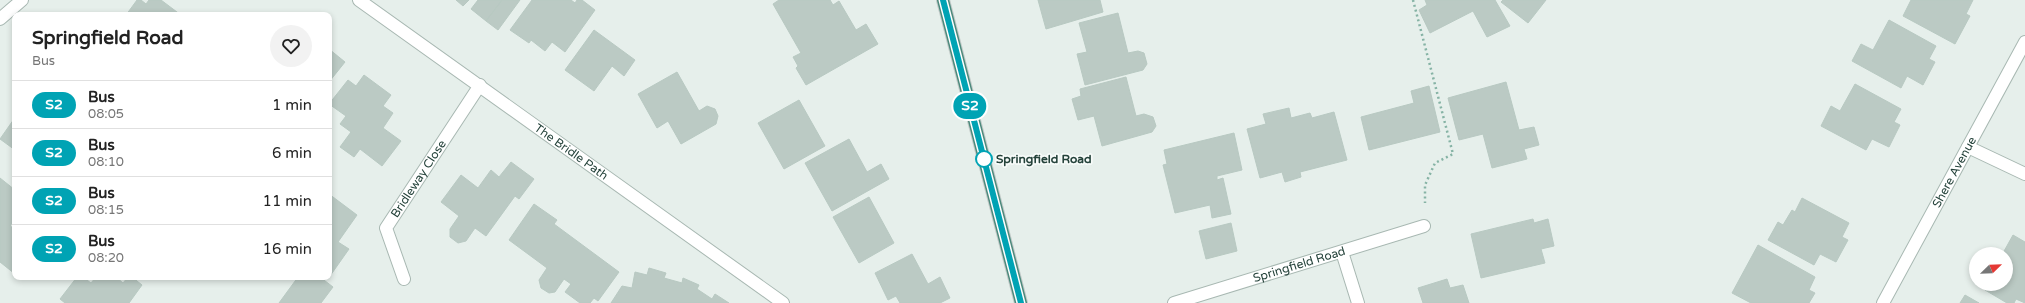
<!DOCTYPE html>
<style>
body{margin:0;font-family:"Varela Round",sans-serif;background:#f2f2f2;color:#222;height:100vh;display:flex;flex-direction:column;font-size:15px;white-space:nowrap}
*{box-sizing:border-box;margin:0}
p{font-size:13px;color:#767676}
.icon{flex:none;width:22px;height:22px;fill:none;stroke:currentColor;stroke-width:2;stroke-linecap:round;stroke-linejoin:round}
.map{position:relative;flex:1;overflow:hidden}
.sheet{position:absolute;left:12px;top:12px;width:320px;height:268px;display:flex;flex-direction:column;background:#fff;border-radius:8px;box-shadow:0 2px 6px #0003}
.sheet>*{flex:none}
.badge{padding:0 8px;border-radius:13px;font-size:14px;line-height:26px}
.needle{width:26px;rotate:67deg}
.tools{position:absolute;left:1969px;top:247px;display:grid;gap:8px}
.tools a{display:grid;place-items:center;width:44px;height:44px;border-radius:50%;background:#fff;box-shadow:0 2px 6px #0003;font-size:20px}
.map>.badge{position:absolute;translate:-50% -50%;box-shadow:0 0 0 2px #fff}
.round{display:grid;place-items:center;flex:none;width:42px;height:42px;border-radius:21px;background:#f2f2f2}
.summary{display:flex;align-items:center;justify-content:space-between;height:68px;padding:0 20px}
h1{font-size:19px;font-weight:700;line-height:30px}
ul{padding:0;list-style:none}
li{display:flex;align-items:center;gap:12px;height:48px;padding:0 20px;border-top:1px solid #e0e0e0}
li div{flex:1}
li b{display:block;font-size:15px}
li em{font-style:normal}
li .badge{min-width:44px;font-weight:700;text-align:center}
.map>svg:first-child{display:block}
.building{fill:#bbcac4;stroke:#b8c9c2}
.lines{fill:none;stroke-linecap:round;stroke-linejoin:round}
.minor-casing{stroke:#a8b8b2;stroke-width:14}
.tertiary-casing{stroke:#a8b8b2;stroke-width:14}
.trunk-casing{stroke:#c2cac8;stroke-width:14}
.path{stroke:#86b3a5;stroke-width:2.5;stroke-dasharray:2 3;stroke-linecap:butt}
.minor{stroke:#fff;stroke-width:12}
.tertiary{stroke:#fff;stroke-width:12}
.trunk{stroke:#4c8a7c;stroke-width:12}
.line-casing{stroke:#fff;stroke-width:9}
.line{stroke:#00a3b4;stroke-width:6}
.stop-dot{fill:#fff;stroke:#00a3b4;stroke-width:2}
.labels{text-anchor:middle;stroke-width:3.5;stroke-linejoin:round;paint-order:stroke}
.street-label{font-size:12px;fill:#24423a;stroke:#f7fbf9}
.stop-label{font-size:12px;font-weight:bold;fill:#24423a;stroke:#f7fbf9;text-anchor:start}
</style>
<div class="map">
<svg width="2025" height="303" viewBox="0 0 2025 303">
<rect width="100%" height="100%" fill="#e6efeb"/>
<path class="building" d="M 137,0 L 141,0 L 146,4 L 149,0 L 161,0 L 181,15 L 126,15 Z
M 456,0 L 469,0 L 463,6 Z
M 478,0 L 502,0 L 486,21 L 471,9 Z
M 502,0 L 520,0 L 498,30 L 486,21 Z
M 532,0 L 571,0 L 575,3 L 577,0 L 582,0 L 595,10 L 565,52 L 552,42 L 545,51 L 531,40 L 529,43 L 510,30 Z
M 779,0 L 830,0 L 833,5 L 839,1 L 856,30 L 866,24 L 878,44 L 806,85 L 796,68 L 798,66 L 793,57 L 801,53 L 773,4 Z
M 1038,0 L 1100,0 L 1103,12 L 1046,29 Z
M 1425,0 L 1495,0 L 1510,26 L 1487,37 L 1473,11 L 1430,33 L 1419,10 L 1427,5 Z
M 1503,0 L 1546,0 L 1528,23 L 1501,2 Z
M 1911,0 L 1973,0 L 1966,14 L 1970,16 L 1955,44 L 1903,16 Z
M 1118,13 L 1128,53 L 1138,51 L 1144,53 L 1147,64 L 1143,70 L 1085,85 L 1077,54 L 1087,52 L 1079,23 Z
M 1889,20 L 1936,46 L 1929,59 L 1935,62 L 1923,85 L 1907,76 L 1901,88 L 1852,61 L 1861,44 L 1873,50 Z
M 594,30 L 635,60 L 624,76 L 612,66 L 594,91 L 565,70 Z
M 329,49 L 345,62 L 329,82 Z
M 677,72 L 699,111 L 707,106 L 715,109 L 718,116 L 716,124 L 681,144 L 668,121 L 657,128 L 638,94 Z
M 364,75 L 391,95 L 383,106 L 393,113 L 383,128 L 401,141 L 382,166 L 360,149 L 354,157 L 340,147 L 351,132 L 340,124 L 346,116 L 329,104 L 348,80 L 356,86 Z
M 1126,77 L 1136,116 L 1144,114 L 1153,117 L 1156,126 L 1152,132 L 1102,146 L 1094,116 L 1078,120 L 1072,99 L 1081,96 L 1080,89 Z
M 1506,82 L 1519,130 L 1534,127 L 1539,145 L 1524,149 L 1527,159 L 1492,168 L 1483,134 L 1459,140 L 1448,98 Z
M 1855,84 L 1901,109 L 1894,122 L 1900,125 L 1889,147 L 1872,139 L 1866,150 L 1821,126 L 1831,106 L 1840,111 Z
M 1429,86 L 1440,132 L 1369,150 L 1361,117 L 1414,103 L 1411,91 Z
M 799,100 L 825,146 L 784,169 L 758,123 Z
M 1289,108 L 1291,118 L 1310,113 L 1312,118 L 1334,112 L 1347,160 L 1300,172 L 1301,177 L 1285,182 L 1282,172 L 1260,178 L 1247,129 L 1266,124 L 1263,114 Z
M 14,119 L 15,120 L 15,150 L 0,139 Z
M 1234,133 L 1242,170 L 1217,176 L 1217,180 L 1223,178 L 1231,214 L 1212,218 L 1210,205 L 1175,213 L 1163,165 L 1167,164 L 1164,150 Z
M 849,139 L 867,172 L 881,164 L 889,179 L 832,211 L 805,163 Z
M 511,162 L 534,179 L 519,199 L 515,196 L 486,236 L 475,228 L 466,241 L 458,243 L 450,237 L 450,229 L 459,216 L 441,202 L 461,175 L 478,188 L 491,170 L 499,177 Z
M 0,178 L 15,190 L 15,219 L 10,226 L 15,229 L 15,274 L 0,262 Z
M 329,194 L 357,215 L 338,242 L 349,249 L 330,276 Z
M 869,197 L 894,243 L 859,263 L 833,217 Z
M 1802,198 L 1849,223 L 1842,237 L 1848,240 L 1836,262 L 1820,254 L 1814,265 L 1768,240 L 1778,222 L 1783,225 L 1792,210 L 1795,212 Z
M 534,204 L 557,220 L 554,224 L 619,272 L 598,301 L 594,298 L 590,303 L 580,303 L 565,292 L 571,284 L 564,279 L 555,292 L 549,293 L 541,288 L 539,280 L 547,268 L 509,240 Z
M 1533,219 L 1534,223 L 1548,219 L 1554,246 L 1541,249 L 1545,263 L 1481,278 L 1471,234 Z
M 1231,223 L 1237,251 L 1206,259 L 1199,231 Z
M 2013,235 L 2025,242 L 2025,303 L 2016,299 L 2014,303 L 2007,303 L 1985,290 L 1988,284 L 2006,284 L 2006,254 L 1996,254 L 1998,250 L 2003,253 Z
M 1758,245 L 1815,277 L 1809,290 L 1815,293 L 1809,303 L 1751,303 L 1732,293 Z
M 912,254 L 928,284 L 940,277 L 950,298 L 940,303 L 900,303 L 896,296 L 888,300 L 875,273 Z
M 649,268 L 666,273 L 664,278 L 682,283 L 683,278 L 699,285 L 697,289 L 712,299 L 715,294 L 729,303 L 611,303 L 622,286 L 632,288 L 635,272 L 647,275 Z
M 77,277 L 83,277 L 91,283 L 96,277 L 116,277 L 123,283 L 128,277 L 132,277 L 142,285 L 129,303 L 65,303 L 60,299 Z
M 298,277 L 320,277 L 333,287 L 321,303 L 279,303 Z
M 1447,279 L 1450,288 L 1463,285 L 1469,303 L 1423,303 L 1418,288 Z
M 1965,295 L 1979,303 L 1960,303 Z"/>
<g class="lines">
<g class="minor-casing">
<g id="minor">
<path id="s1" d="M 359,0 L 783,303"/>
<path d="M 1968,147 L 2025,174"/>
<path d="M 1342,252 L 1358,303"/>
<path id="s2" d="M 404,279 L 386,228 L 480,85"/>
<path id="s3" d="M 1174,303 L 1424,226"/>
<path id="s4" d="M 1883,303 L 2025,42"/>
</g>
</g>
<g class="tertiary-casing">
<path id="tertiary" d="M 0,19 L 22,0"/>
</g>
<g class="trunk-casing">
<path id="trunk" d="M 943,0 L 1021,303"/>
</g>
<path class="path" d="M 1413,0 L 1453,154 L 1435,163 L 1425,185 L 1425,203"/>
<use href="#minor" class="minor"/>
<use href="#tertiary" class="tertiary"/>
<use href="#trunk" class="trunk"/>
</g>
<g class="lines">
<g class="line-casing">
<path id="line" d="M 943,0 L 1021,303"/>
</g>
<use href="#line" class="line"/>
</g>
<circle class="stop-dot" cx="984" cy="159" r="8"/>
<g class="labels">
<g class="street-label">
<text dy="4" stroke="none"><textPath href="#s1" startOffset="261">The Bridle Path</textPath></text>
<text dy="4" stroke="none"><textPath href="#s4" startOffset="149">Shere Avenue</textPath></text>
<text dy="4" stroke="none"><textPath href="#s2" startOffset="113">Bridleway Close</textPath></text>
<text dy="4" stroke="none"><textPath href="#s3" startOffset="131">Springfield Road</textPath></text>
</g>
<g class="stop-label">
<text x="996" y="163">Springfield Road</text>
</g>
</g>
</svg>
<div class="tools">
<a><svg class="needle" viewBox="-14 -14 28 28"><path d="M0-13l5 13h-10z" fill="#e53935"/><path d="M0 13l5-13h-10z" fill="#767676"/></svg></a>
</div>
<b class="badge" style="left:970px;top:106px;background:#00a3b4;color:#fff">S2</b>
<section class="sheet">
<div class="summary"><div><h1>Springfield Road</h1><p>Bus</p></div><a class="round"><svg class="icon" aria-label="heart" viewBox="0 0 24 24"><path d="M12 20l-8-8c-3-5 5-10 8-4 3-6 11-1 8 4z"/></svg></a></div>
<ul>
<li><span class="badge" style="background:#00a3b4;color:#fff">S2</span><div><b>Bus</b><p>08:05</p></div><em>1 min</em></li>
<li><span class="badge" style="background:#00a3b4;color:#fff">S2</span><div><b>Bus</b><p>08:10</p></div><em>6 min</em></li>
<li><span class="badge" style="background:#00a3b4;color:#fff">S2</span><div><b>Bus</b><p>08:15</p></div><em>11 min</em></li>
<li><span class="badge" style="background:#00a3b4;color:#fff">S2</span><div><b>Bus</b><p>08:20</p></div><em>16 min</em></li>
</ul>
</section>
</div>
